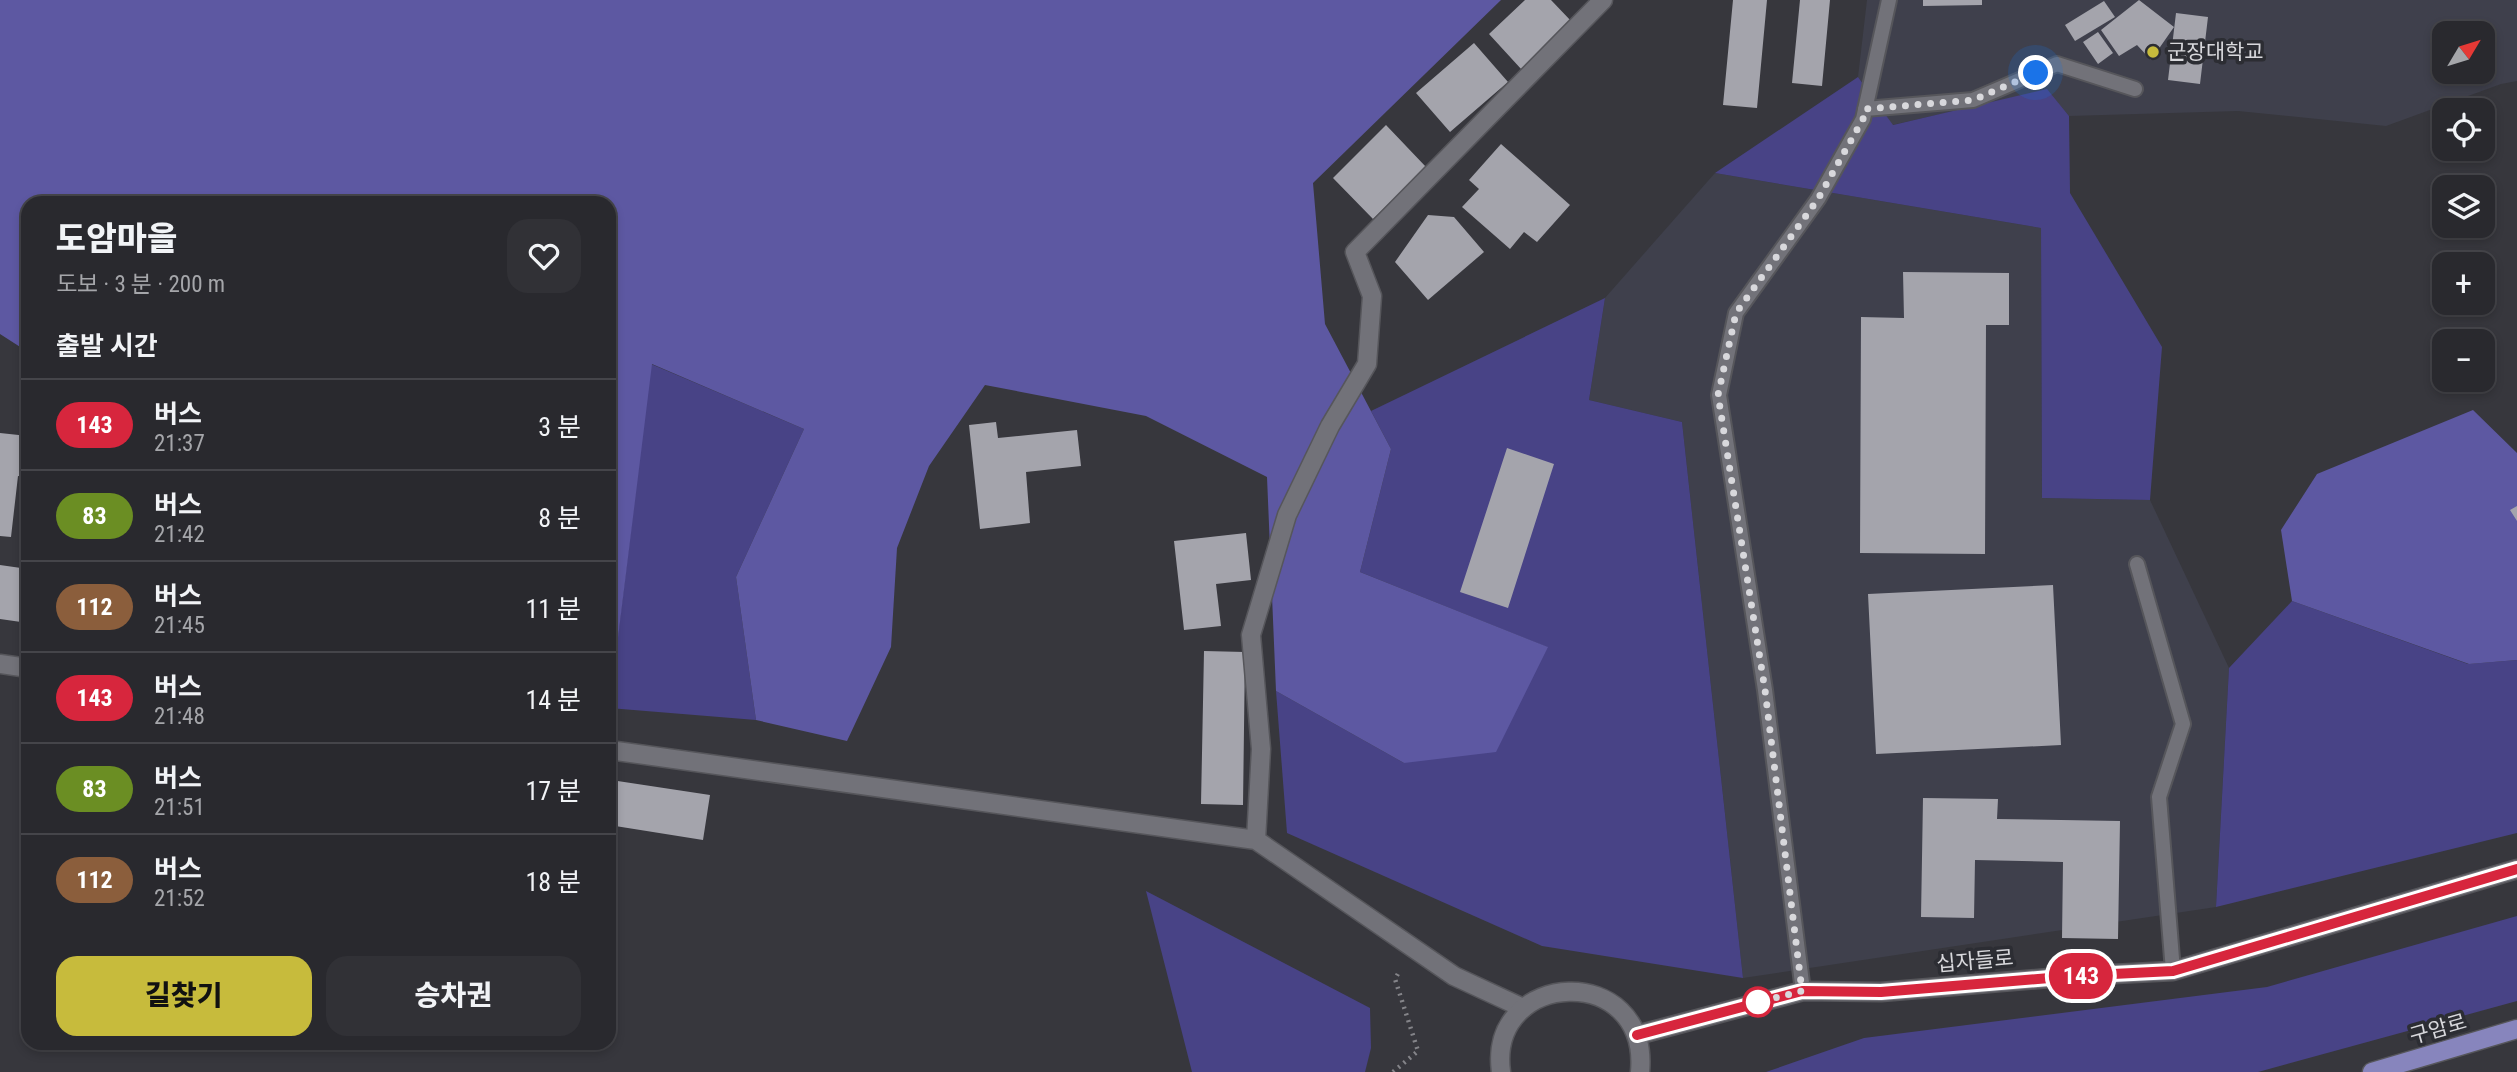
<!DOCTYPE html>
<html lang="ko">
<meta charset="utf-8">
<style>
body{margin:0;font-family:"Roboto Condensed","Noto Sans KR",sans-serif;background:#313136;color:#f1f3f6;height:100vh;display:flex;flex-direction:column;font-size:26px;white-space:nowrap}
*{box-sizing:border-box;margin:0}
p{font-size:23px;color:#a5a6aa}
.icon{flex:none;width:38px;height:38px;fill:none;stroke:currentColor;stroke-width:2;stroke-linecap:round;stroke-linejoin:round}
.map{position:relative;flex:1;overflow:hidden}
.panel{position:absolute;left:21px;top:196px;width:595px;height:854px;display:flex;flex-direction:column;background:#29292e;border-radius:21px;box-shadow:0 4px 10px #0003,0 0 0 2px #45454a}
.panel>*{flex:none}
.badge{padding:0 14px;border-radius:23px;font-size:24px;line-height:46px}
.needle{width:46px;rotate:52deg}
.tools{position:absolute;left:2432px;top:21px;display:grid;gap:14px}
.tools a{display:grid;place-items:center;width:63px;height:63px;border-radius:14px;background:#29292e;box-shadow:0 4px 10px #0003,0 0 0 2px #45454a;font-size:35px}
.you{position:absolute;width:35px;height:35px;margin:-18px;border:5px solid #fff;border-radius:50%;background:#1a73e8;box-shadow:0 0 0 10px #1a73e833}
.map>.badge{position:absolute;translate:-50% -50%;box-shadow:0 0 0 4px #fff}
h2{padding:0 35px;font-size:26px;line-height:63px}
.round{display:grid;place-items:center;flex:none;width:74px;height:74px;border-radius:21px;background:#313136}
.head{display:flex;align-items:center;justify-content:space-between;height:119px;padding:0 35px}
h1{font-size:33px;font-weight:800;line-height:52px}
.button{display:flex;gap:14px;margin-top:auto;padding:14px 35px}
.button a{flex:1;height:80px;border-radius:21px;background:#c7bb3c;color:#111;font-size:28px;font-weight:800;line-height:80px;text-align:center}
.button a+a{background:#313136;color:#f1f3f6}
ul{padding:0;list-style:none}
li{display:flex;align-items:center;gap:21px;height:91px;padding:0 35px;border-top:2px solid #45454a}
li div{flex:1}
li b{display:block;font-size:26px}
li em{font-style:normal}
li .badge{min-width:77px;font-weight:700;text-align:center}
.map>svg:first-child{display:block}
.built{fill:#3f404c;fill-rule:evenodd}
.green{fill:#484386}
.forest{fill:#5d58a2}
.building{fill:#a4a4ac}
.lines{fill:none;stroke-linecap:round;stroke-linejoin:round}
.lane-casing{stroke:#56565b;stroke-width:18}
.street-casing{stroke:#56565b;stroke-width:21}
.secondary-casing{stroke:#56565b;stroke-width:21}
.primary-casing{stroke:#56565b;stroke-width:21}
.path{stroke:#848489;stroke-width:4.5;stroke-dasharray:2 5;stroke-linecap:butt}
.lane{stroke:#727279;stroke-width:14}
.street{stroke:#727279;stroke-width:18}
.secondary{stroke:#727279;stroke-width:18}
.primary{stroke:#8785bd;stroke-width:18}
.line-casing{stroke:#fff;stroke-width:16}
.line{stroke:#d7263d;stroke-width:10}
.walk{stroke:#d8d8dc;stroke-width:7;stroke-dasharray:0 12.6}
.poi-dot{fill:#c7bb3c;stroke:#2c2d33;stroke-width:2.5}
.stop-dot{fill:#fff;stroke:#d7263d;stroke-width:3.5}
.labels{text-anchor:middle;stroke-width:7;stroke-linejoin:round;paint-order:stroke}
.poi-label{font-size:21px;fill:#d8d8dc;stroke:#2c2d33;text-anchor:start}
.street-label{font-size:21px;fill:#d8d8dc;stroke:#2c2d33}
</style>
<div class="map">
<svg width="2517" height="1072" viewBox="0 0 2517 1072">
<rect width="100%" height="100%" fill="#37373d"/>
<path class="built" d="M 1867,0 L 2517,0 L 2517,81 L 2501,84 L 2386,126 L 2238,111 L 2069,116 L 2047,90 L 1892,125 L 1858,77 ZM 2445,33 L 2483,33 L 2483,72 L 2445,72 Z
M 1715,173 L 2041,228 L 2042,498 L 2150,500 L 2229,668 L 2216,907 L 1743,978 L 1682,422 L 1589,400 L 1605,298 Z"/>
<path class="green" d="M 1858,77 L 1893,125 L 2047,89 L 2069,116 L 2070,193 L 2162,347 L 2150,500 L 2042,498 L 2041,228 L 1715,173 Z
M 1605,298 L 1589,400 L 1682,422 L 1743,978 L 1542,946 L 1287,833 L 1276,691 L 1404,763 L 1547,647 L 1360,572 L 1391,449 L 1371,411 Z
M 651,364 L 804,429 L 736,577 L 756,720 L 609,708 L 609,652 L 617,644 Z
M 2292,601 L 2468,664 L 2517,660 L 2517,833 L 2216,907 L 2229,668 Z
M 1146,891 L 1370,1008 L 1371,1048 L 1365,1072 L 1192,1072 Z
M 2517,916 L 2517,1001 L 2258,1072 L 1766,1072 L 1864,1038 L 2267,987 Z"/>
<path class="forest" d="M 0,0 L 1501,0 L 1313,183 L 1325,324 L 1391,449 L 1360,572 L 1548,647 L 1496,752 L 1404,763 L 1276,691 L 1267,477 L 1146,416 L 985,385 L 929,466 L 897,548 L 891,647 L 847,741 L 756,720 L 736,577 L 804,429 L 652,364 L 616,654 L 609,659 L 609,203 L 28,203 L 28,352 L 0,334 Z
M 2473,410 L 2517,453 L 2517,660 L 2469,664 L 2292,601 L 2281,530 L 2317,474 Z"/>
<path class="building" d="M 1525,0 L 1551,0 L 1572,22 L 1522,70 L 1489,34 Z
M 1733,0 L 1767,0 L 1757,108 L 1723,105 Z
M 1800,0 L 1830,0 L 1822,86 L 1792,83 Z
M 1923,0 L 1982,0 L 1982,5 L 1923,6 Z
M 2139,0 L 2174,27 L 2151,60 L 2137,45 L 2119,56 L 2101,30 Z
M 2104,1 L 2115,17 L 2075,41 L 2065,25 Z
M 2176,13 L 2208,17 L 2200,84 L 2168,80 Z
M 2098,32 L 2113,53 L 2098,64 L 2083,42 Z
M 1474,43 L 1508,82 L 1450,132 L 1416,93 Z
M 1386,125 L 1426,167 L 1373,219 L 1333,178 Z
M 1501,144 L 1570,205 L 1537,242 L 1524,232 L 1510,249 L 1462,207 L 1479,189 L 1469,180 Z
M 1428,215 L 1454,217 L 1484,252 L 1428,300 L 1395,262 Z
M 1903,272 L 2009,273 L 2009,325 L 1986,325 L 1985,554 L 1860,553 L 1861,317 L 1904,318 Z
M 996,422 L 998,438 L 1077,430 L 1081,466 L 1026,472 L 1030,523 L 980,529 L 969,425 Z
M 0,433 L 28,436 L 28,477 L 18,476 L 11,537 L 0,536 Z
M 1507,448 L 1554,464 L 1508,608 L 1460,592 Z
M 2517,506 L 2517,521 L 2510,510 Z
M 1246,533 L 1251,580 L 1216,584 L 1221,626 L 1184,630 L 1174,541 Z
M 0,565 L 28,569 L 28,623 L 0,619 Z
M 2053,585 L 2061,745 L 1876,754 L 1868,594 Z
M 1204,651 L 1245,652 L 1243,805 L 1201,804 Z
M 611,780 L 710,795 L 703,840 L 609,825 Z
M 1923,798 L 1998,799 L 1997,819 L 2120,821 L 2118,939 L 2062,938 L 2063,862 L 1975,860 L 1974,918 L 1921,917 Z"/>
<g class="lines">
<g class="lane-casing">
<path id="lane" d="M 1865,109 L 1973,100 L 2057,64 L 2135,89
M 2137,564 L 2183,724 L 2159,797 L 2173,971
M 1803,991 L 1765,690 L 1719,395 L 1736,313 L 1818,199 L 1863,119 L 1889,0"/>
</g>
<g class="street-casing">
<path id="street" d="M 0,664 L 28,668
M 609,750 L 1256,840 L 1454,976 L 1523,1008
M 1256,840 L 1261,749 L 1251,635 L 1287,515 L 1330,426 L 1367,364 L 1372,296 L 1355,252 L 1603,0"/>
</g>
<g class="secondary-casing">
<path id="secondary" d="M 1637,1035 L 1803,991 L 1881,992 L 2073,976 L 2173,971 L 2517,869
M 1501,1072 C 1487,969 1650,961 1640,1072"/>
</g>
<g class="primary-casing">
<path id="primary" d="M 2372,1072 L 2517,1029"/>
</g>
<path class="path" d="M 1393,1072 L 1418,1051 L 1395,979 L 1399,972"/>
<use href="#lane" class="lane"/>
<use href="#street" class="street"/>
<use href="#secondary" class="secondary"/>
<use href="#primary" class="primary"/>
</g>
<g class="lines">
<g class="line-casing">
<path id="line" d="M 1637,1035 L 1802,991 L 1881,992 L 2073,976 L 2173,971 L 2517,869"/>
</g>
<use href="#line" class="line"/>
<path class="walk" d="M 1758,1002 L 1755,1003 L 1802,991 L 1765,690 L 1718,395 L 1736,313 L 1818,199 L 1863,119 L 1865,109 L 1973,100 L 2036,73"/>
</g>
<circle class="poi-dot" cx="2153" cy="52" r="7"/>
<circle class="stop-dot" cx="1758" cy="1002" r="14"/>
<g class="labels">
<g class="poi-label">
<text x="2167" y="59">군장대학교</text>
</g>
<g class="street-label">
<text transform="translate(1975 961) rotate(-5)" y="7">십자들로</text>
<text transform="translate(2438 1029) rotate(-16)" y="7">구암로</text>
</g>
</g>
</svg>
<div class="tools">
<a><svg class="needle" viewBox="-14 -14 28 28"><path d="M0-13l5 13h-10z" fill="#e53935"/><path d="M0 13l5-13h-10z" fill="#a5a6aa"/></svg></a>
<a><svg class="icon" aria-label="locate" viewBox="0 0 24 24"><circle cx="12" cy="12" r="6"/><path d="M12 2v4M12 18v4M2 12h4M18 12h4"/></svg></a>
<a><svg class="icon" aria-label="layers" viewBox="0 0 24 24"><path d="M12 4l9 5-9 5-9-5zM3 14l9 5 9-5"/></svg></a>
<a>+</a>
<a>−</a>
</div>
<div class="you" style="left:2036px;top:73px"></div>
<b class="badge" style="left:2081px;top:976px;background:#d7263d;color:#fff">143</b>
<section class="panel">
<div class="head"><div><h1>도암마을</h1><p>도보 · 3 분 · 200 m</p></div><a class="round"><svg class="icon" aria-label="heart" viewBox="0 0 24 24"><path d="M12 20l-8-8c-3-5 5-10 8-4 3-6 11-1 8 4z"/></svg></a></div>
<h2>출발 시간</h2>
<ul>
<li><span class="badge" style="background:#d7263d;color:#fff">143</span><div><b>버스</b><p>21:37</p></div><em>3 분</em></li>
<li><span class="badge" style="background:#6b8e23;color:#fff">83</span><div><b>버스</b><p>21:42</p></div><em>8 분</em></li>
<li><span class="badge" style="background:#8b5e3c;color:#fff">112</span><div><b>버스</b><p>21:45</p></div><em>11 분</em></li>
<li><span class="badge" style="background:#d7263d;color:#fff">143</span><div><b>버스</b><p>21:48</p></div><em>14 분</em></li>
<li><span class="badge" style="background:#6b8e23;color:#fff">83</span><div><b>버스</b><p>21:51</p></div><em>17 분</em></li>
<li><span class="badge" style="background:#8b5e3c;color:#fff">112</span><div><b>버스</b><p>21:52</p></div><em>18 분</em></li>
</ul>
<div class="button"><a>길찾기</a><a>승차권</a></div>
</section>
</div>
